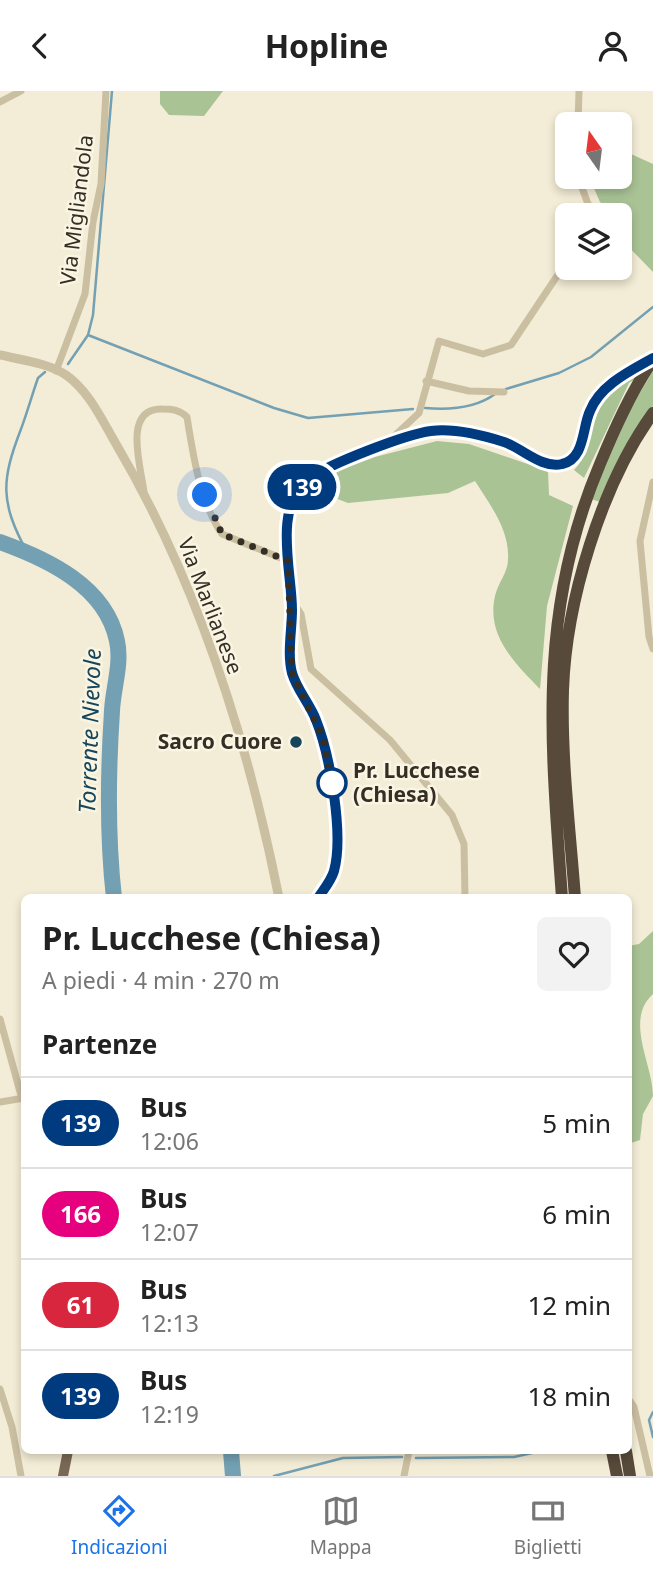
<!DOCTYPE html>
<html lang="it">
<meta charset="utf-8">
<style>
body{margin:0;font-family:"Noto Sans",sans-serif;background:#f2f2f2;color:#222;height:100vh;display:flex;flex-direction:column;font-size:26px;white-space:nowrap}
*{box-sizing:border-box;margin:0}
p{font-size:23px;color:#767676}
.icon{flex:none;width:38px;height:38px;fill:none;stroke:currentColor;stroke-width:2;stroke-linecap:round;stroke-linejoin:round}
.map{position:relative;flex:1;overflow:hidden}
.details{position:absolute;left:21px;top:803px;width:611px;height:560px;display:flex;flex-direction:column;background:#fff;border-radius:10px;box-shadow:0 4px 10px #0003}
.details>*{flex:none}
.badge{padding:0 14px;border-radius:23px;font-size:24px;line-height:46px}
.needle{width:46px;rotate:346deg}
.tools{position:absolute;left:555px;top:21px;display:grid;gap:14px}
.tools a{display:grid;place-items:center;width:77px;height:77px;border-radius:10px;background:#fff;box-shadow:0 4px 10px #0003;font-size:35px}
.you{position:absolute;width:35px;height:35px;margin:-18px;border:5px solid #fff;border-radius:50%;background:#1a73e8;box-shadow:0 0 0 10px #1a73e833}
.map>.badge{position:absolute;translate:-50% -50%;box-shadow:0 0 0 4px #fff}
h2{padding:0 21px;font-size:26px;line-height:63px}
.round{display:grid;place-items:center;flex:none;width:74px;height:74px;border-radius:10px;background:#f2f2f2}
.overview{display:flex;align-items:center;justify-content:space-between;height:119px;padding:0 21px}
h1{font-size:33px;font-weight:700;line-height:52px}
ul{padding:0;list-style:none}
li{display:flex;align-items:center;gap:21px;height:91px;padding:0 21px;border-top:2px solid #e0e0e0}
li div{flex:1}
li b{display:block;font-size:26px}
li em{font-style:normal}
li .badge{min-width:77px;font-weight:700;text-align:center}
header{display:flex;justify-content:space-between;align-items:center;height:91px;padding:0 21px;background:#fff;font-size:32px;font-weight:700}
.menu{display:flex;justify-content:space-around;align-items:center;height:98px;border-top:2px solid #e0e0e0;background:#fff;font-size:19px;color:#767676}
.menu a{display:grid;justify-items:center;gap:4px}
.menu .active{color:#1a73e8}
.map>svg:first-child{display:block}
.green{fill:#a9c395}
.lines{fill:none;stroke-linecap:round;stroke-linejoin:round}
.stream{stroke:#73a0b2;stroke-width:2.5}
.river{stroke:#73a0b2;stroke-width:16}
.minor{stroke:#cbbfa2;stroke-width:7}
.tertiary{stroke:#cbbfa2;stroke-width:9}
.primary{stroke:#796954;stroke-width:10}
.motorway{stroke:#574a3b;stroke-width:12}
.line-casing{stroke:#fff;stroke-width:16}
.line{stroke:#003b80;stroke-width:10}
.walk{stroke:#352e25;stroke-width:7;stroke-dasharray:0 12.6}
.poi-dot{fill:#17455a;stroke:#faf5e3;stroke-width:2.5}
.stop-dot{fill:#fff;stroke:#003b80;stroke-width:3.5}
.labels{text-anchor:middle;stroke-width:5;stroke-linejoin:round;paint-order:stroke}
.street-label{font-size:21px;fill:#352e25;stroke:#faf5e3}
.poi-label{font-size:21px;font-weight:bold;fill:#352e25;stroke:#faf5e3;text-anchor:end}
.stop-label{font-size:21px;font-weight:bold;fill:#352e25;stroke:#faf5e3;text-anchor:start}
.water-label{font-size:23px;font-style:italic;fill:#17455a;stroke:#faf5e3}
</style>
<header><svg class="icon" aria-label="back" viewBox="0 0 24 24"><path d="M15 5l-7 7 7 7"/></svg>Hopline<svg class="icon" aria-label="person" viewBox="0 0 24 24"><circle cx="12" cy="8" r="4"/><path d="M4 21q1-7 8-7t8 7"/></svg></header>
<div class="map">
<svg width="653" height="1385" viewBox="0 0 653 1385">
<rect width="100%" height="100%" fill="#f3ecd6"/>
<path class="green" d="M 160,0 L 223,0 L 204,25 L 169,24 L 160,13 Z
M 620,58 L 653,73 L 653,181 L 620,147 L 620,124 L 613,124 L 600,111 L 589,86 L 620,86 Z
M 653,272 L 653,277 L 629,292 L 584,387 L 574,379 C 590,364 586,340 594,322 C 605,298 632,285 653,272 Z
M 653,280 L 653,315 L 632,346 L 600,411 L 591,408 L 631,317 Z
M 437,350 L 469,353 L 548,380 L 549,404 L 573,415 L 547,515 L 540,598 C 515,572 486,545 495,505 C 498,492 508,481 508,469 C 510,439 490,414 475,390 L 448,402 L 348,412 L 322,402 L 316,388 L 375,366 Z
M 653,840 L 653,903 C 624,929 653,973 653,1005 L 643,1023 L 640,1049 L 628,1053 L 628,855 L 639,853 Z"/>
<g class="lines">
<path class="stream" d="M 88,244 L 274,317 L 308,327 L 413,318
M 68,273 L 88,244 L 93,224 L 112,0
M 506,298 L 559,282 L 591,266 L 653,216
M 425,317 C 448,319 476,317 495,303
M 27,461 C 0,411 1,390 21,338 C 27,322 32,304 38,287 L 45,281
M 653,1321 L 649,1329 L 653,1346
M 416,1367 L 514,1366 L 541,1360
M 274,1385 L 343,1367 L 402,1366"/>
<path class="river" d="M 0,451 C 47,468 106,495 117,550 C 122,573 113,597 112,620 C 108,681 107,745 114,807
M 231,1360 L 233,1385"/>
<path class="minor" d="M 0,11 L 21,0
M 578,33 L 579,0
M 578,86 L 588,113 L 599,124
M 56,280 L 85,203 L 93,131 L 101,93 L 106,0
M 426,290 L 469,300 L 504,301
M 391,348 L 419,322 L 439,250 L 483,263 L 511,254 L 567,170
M 653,391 L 640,450 L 649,546 L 653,558
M 144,401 C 141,376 122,317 162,318 C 172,318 180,319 187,326 C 193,364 200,411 222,443 L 288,470
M 293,511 L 301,523 L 311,578 L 390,649 L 452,724 L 464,753 L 465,807
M 0,928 L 22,1008
M 0,1011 L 24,1007
M 0,1298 L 12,1336 L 21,1385
M 630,1310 L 634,1316 L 650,1385
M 404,1385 L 409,1360"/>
<path class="tertiary" d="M 0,264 C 21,269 48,272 66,284 C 89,300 102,329 116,353 C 197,490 248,651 279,807"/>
<path class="primary" d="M 318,807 C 324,798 331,790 334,780 C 343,748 333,676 322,644 C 314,623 298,604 292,582 C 287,562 292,539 292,519 C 292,480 272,416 309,388 C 328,373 407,342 432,340 C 455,337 482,344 504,351 C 523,357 542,378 562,373 C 585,368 582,337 590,320 C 600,294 630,279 653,267
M 63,1385 L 68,1360"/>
<path class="motorway" d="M 562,807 C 551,651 537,521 600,373 C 615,337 631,301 653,269
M 575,807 C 570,738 561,668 563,599 C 566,511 601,394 653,322
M 612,1360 L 617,1385
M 626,1360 L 630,1385"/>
</g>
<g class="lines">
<g class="line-casing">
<path id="line" d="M 318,807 C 324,798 331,790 334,780 C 344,744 330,664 316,629 C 310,613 297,599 292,582 C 287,562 292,539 292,519 C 292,480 272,416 309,388 C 328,373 407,343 431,340 C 455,337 482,344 504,351 C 522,357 542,378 562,373 C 585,368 582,337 590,320 C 600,294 630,280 653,267"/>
</g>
<use href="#line" class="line"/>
<path class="walk" d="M 205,404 L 222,443 L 288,470 L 292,582 L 323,647 L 332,697 L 332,692"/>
</g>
<circle class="poi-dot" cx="296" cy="651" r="7"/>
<circle class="stop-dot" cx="332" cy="692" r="14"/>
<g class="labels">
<g class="street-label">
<text transform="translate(77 119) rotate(-83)" y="7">Via Migliandola</text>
<text transform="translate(210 515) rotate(69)" y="7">Via Marlianese</text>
</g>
<g class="poi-label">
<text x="282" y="658">Sacro Cuore</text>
</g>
<g class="stop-label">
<text x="353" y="687">Pr. Lucchese<tspan x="353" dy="24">(Chiesa)</tspan></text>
</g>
<g class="water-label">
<text transform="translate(90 640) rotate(-88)" y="8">Torrente Nievole</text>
</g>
</g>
</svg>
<div class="tools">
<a><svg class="needle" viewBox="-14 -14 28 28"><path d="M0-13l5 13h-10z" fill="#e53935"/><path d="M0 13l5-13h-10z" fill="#767676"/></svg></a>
<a><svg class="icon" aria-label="layers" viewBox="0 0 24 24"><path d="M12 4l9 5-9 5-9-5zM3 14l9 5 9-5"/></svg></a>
</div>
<div class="you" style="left:205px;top:404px"></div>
<b class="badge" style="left:302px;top:396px;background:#003b80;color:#fff">139</b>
<section class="details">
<div class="overview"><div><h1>Pr. Lucchese (Chiesa)</h1><p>A piedi · 4 min · 270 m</p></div><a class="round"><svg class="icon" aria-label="heart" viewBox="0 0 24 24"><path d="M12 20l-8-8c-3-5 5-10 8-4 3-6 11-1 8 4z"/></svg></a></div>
<h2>Partenze</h2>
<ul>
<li><span class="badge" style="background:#003b80;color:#fff">139</span><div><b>Bus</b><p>12:06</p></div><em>5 min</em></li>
<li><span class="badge" style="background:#e6007e;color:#fff">166</span><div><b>Bus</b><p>12:07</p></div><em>6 min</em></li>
<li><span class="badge" style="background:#d7263d;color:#fff">61</span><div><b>Bus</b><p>12:13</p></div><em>12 min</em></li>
<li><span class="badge" style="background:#003b80;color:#fff">139</span><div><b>Bus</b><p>12:19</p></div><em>18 min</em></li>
</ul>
</section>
</div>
<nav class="menu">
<a class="active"><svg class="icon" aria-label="directions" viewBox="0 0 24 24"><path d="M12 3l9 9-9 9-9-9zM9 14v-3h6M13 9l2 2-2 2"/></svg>Indicazioni</a>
<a><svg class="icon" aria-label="map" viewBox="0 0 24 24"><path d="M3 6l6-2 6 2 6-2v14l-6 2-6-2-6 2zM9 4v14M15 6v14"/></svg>Mappa</a>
<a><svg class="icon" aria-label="tickets" viewBox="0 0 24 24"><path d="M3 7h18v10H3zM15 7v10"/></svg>Biglietti</a>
</nav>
